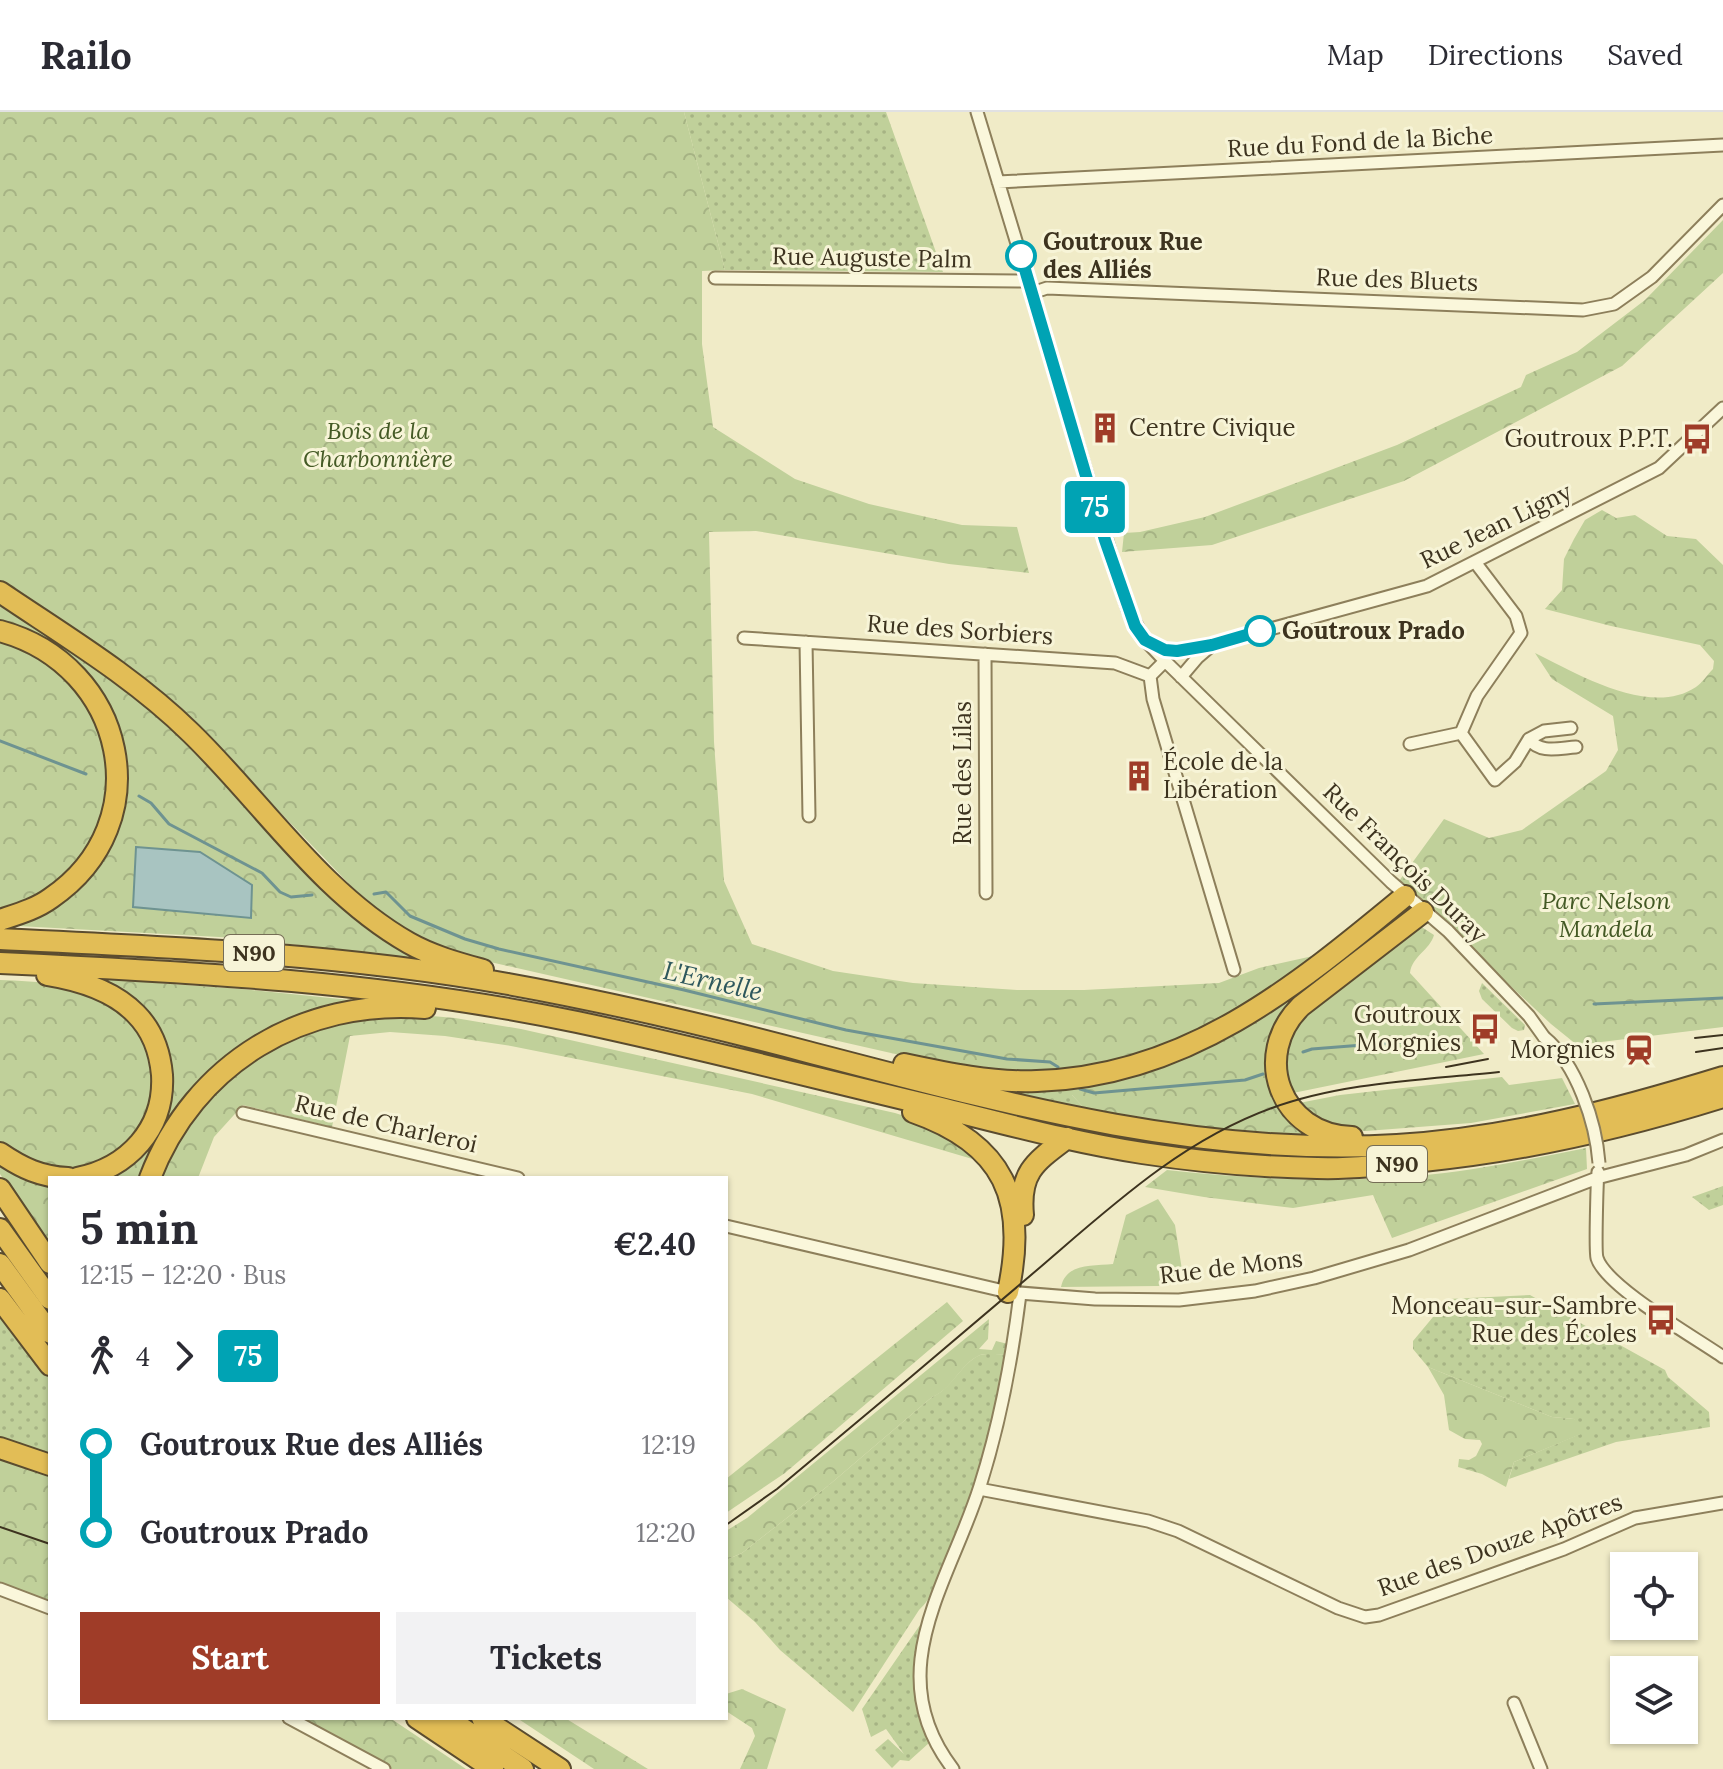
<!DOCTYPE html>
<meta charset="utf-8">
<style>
body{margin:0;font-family:Lora,serif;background:#f2f2f3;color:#2b2b33;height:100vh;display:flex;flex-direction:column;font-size:30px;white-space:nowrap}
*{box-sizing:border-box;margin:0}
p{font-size:26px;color:#7c7c81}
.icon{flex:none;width:44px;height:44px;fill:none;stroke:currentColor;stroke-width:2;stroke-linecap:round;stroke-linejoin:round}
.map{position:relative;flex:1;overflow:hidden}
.panel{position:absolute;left:48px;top:1064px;width:680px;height:544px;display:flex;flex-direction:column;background:#fff;border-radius:0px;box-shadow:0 2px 6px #0004}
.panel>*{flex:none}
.badge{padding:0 16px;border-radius:6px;font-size:28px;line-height:52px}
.fabs{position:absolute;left:1610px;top:1440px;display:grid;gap:16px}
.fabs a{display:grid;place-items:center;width:88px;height:88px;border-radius:0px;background:#fff;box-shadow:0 2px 6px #0004;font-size:40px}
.map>.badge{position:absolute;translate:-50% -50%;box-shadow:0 0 0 4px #fff}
.legs{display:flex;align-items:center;gap:12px;height:88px;padding:0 32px;font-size:26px}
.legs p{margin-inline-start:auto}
.head{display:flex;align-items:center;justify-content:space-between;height:136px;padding:0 32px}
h1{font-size:44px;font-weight:800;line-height:60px}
.primary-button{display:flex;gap:16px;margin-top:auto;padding:16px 32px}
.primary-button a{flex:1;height:92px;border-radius:0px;background:#9f3c28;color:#fff;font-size:32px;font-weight:800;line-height:92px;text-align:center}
.primary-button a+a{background:#f2f2f3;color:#2b2b33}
ul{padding:0 32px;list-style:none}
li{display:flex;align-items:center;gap:28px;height:88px;font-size:30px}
li i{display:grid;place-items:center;width:12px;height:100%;margin:0 10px;background:currentColor}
li i::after{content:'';width:20px;height:20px;margin:-10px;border:6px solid;border-radius:50%;background:#fff}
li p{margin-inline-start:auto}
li:first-child i{background:linear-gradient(#0000 50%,currentColor 0)}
li:last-child i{background:linear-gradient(currentColor 50%,#0000 0)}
header{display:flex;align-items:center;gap:48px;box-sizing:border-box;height:112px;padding:0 40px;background:#fff;border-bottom:2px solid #e1e1e2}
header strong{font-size:38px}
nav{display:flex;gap:44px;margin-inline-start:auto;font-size:28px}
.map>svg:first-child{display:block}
.grass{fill:url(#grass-dots)}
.forest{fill:url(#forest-crowns)}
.water{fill:#a8c4c1;stroke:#6e9391;stroke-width:2}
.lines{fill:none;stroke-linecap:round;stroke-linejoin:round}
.stream{stroke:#6e9391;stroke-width:3}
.street-casing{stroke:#8d7f5b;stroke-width:15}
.highway-casing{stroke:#5b4c2f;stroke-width:24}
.street{stroke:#faf7db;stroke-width:11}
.highway{stroke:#e2bd56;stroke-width:20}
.tram{stroke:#3d331f;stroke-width:2}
.street-bridge-casing{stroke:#8d7f5b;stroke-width:15;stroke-linecap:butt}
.street-bridge{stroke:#faf7db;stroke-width:11}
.line-1-casing{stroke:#fff;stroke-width:18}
.line-1{stroke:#00a3b4;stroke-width:12}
.stop-1-dot{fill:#fff;stroke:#00a3b4;stroke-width:4}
.labels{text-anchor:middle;stroke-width:6;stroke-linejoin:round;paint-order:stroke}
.shield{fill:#f7f4d7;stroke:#756d56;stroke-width:2}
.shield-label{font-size:22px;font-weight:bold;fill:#3d331f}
.street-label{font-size:24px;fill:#3d331f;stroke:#f7f4d7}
.stop-label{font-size:24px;font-weight:bold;fill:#3d331f;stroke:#f7f4d7;text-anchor:start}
.poi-label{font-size:24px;fill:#3d331f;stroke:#f7f4d7;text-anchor:end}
.park-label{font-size:24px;font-style:italic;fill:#445a25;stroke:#f7f4d7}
.water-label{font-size:26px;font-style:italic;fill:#2e585d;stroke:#f7f4d7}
</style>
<header>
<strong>Railo</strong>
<nav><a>Map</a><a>Directions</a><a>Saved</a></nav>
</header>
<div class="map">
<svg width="1723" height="1657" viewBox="0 0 1723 1657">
<defs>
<pattern id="grass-dots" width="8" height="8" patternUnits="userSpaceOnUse" patternTransform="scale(2)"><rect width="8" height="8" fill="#c0d09a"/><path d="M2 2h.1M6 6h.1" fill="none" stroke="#a6b384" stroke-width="1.8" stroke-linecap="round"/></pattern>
<pattern id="forest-crowns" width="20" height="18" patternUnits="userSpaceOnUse" patternTransform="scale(2)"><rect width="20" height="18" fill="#c0d09a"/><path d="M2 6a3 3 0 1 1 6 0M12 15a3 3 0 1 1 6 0" fill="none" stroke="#a6b384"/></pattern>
</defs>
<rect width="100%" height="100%" fill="#f0ebc7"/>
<path class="grass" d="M 684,0 L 886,0 L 943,160 L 725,158 Z
M 1482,871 L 1525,913 L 1524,918 L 1518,919 L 1512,916 L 1482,887 L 1479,879 Z
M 977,972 L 1072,972 L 1072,983 L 1084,996 Z
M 1723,1074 L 1723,1093 L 1709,1098 L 1692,1085 Z
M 1530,1183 L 1665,1258 L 1668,1265 L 1709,1300 L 1710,1315 L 1616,1330 L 1509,1367 L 1514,1350 L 1580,1322 L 1574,1307 L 1552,1305 L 1428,1255 L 1413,1237 L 1413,1229 L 1448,1187 Z
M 0,1202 L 50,1268 L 50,1346 L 0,1330 Z
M 1006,1242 C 994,1313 973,1383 945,1450 C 938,1467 933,1485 919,1498 L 853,1600 L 780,1538 L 755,1510 L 726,1485 L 726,1448 L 742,1441 L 829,1373 L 932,1285 C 952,1277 960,1252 980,1243 C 987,1241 999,1243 1006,1242 Z
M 920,1513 L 915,1575 L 929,1631 L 909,1649 L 900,1648 L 892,1656 L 875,1638 L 888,1627 L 904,1642 L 886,1617 L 871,1625 L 862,1597 Z"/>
<path class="forest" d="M 0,0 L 684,0 L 725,158 L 702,159 L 702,232 L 713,315 L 795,367 L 869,392 L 962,413 L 1017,415 L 1029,461 L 949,452 L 756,419 L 709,420 L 714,630 L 724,769 L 752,832 L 833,859 L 913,871 L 1017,878 L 1084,878 L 1219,871 L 1259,856 L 1313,844 L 1238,898 L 1193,923 L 1146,942 L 1101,954 L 1021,961 L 913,946 L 468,845 L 424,829 L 391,808 L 354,777 L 196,613 L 118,548 L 0,469 Z
M 1723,108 L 1723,161 L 1622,254 L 1404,369 L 1212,433 L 1122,440 L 1124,421 L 1140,420 L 1205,405 L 1397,333 L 1521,275 L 1526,263 L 1577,240 L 1645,188 Z
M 1602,398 L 1616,406 L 1635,403 L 1667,424 L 1696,427 L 1723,453 L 1723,915 L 1577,933 L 1551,912 L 1399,769 L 1444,707 L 1489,726 L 1522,718 L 1606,659 L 1618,638 L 1613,604 L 1552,567 L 1535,541 C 1576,561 1650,606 1696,575 C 1702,571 1708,562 1713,557 L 1714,549 L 1700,533 L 1611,514 L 1545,497 L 1562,478 L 1564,447 L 1574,427 L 1585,408 Z
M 0,485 L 143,585 L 428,848 L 237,826 L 0,813 L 54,789 L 121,685 L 83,560 L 63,541 L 42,528 L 0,513 Z
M 0,527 C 11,531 25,534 35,539 C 43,544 50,553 58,559 C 65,566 75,572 80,580 C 123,643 114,736 45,779 C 31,788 16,793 0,798 Z
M 1404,795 L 1409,800 L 1314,877 L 1271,943 L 1318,1024 L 1198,1015 L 1136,1006 L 1084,996 L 1072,983 L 1072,972 L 1144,957 Z
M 1420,814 L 1434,823 C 1430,838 1412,844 1410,861 L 1484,942 L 1293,981 C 1281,957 1285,932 1297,909 Z
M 89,866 L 241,877 L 370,890 L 258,926 L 144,1066 L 99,1066 L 151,1027 L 161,930 Z
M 0,868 C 38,869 80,872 113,894 C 217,964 107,1119 0,1030 Z
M 408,902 L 455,906 L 521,917 L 895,1001 L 933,1013 L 986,1051 L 752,982 L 511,934 L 445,924 L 390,920 L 350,924 L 332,1015 L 243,993 L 214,1025 L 198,1066 L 159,1066 C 189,998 247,934 321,914 C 348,906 380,906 408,902 Z
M 1502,965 L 1509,973 L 1562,966 L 1575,992 L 1471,1011 L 1366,1019 L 1343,1017 L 1321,1010 L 1299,991 L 1340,983 Z
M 1586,1036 L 1587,1057 L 1392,1126 L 1373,1083 L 1293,1096 L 1204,1085 L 1145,1075 L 1167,1058 C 1251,1067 1334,1071 1417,1064 C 1474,1059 1530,1047 1586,1036 Z
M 0,1048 L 50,1070 L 50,1137 L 0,1062 Z
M 1158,1087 L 1175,1113 L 1182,1158 L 1159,1174 L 1061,1175 C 1066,1151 1092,1154 1113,1152 L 1126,1103 Z
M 947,1190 L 963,1209 L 785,1361 L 726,1401 L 726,1367 Z
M 989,1207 L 988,1227 L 979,1237 L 992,1238 L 996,1229 L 1008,1232 L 1006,1242 C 999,1243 987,1241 980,1243 C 960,1252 952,1278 932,1285 L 829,1373 L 742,1441 L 726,1448 L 726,1419 L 747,1406 Z
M 1428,1255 L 1552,1305 L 1574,1307 L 1580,1314 L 1581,1322 L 1514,1350 L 1506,1375 L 1482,1362 L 1458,1355 L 1459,1347 L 1469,1348 L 1476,1344 L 1482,1332 L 1480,1328 L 1465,1327 L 1449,1318 L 1444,1283 Z
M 0,1344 L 50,1364 L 50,1491 L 0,1473 Z
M 742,1577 L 786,1597 L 767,1657 L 740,1657 L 755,1624 L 752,1616 L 726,1599 L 726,1582 Z
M 299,1606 L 390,1606 L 466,1657 L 392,1657 Z
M 517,1606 L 565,1606 L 648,1657 L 594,1657 Z"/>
<path class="water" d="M 136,735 L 200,740 L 252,773 L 251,806 L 133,795 Z"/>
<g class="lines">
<path class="stream" d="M 0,629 L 86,662
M 139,684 L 151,691 L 169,712 L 262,761 L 280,780 L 291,785 L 312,783
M 374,782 L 386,780 L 410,804 L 465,827 L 499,837 L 684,878 L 846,918 L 1007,947 L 1050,950 L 1058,955
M 1594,892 L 1723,886
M 1303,940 L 1312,937 L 1401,930
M 1080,977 L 1094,981 L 1245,968 L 1263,962"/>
<g class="street-casing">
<path id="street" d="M 977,0 L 1128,498 L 1145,528 L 1165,549 L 1391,770 L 1448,819 L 1529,904 L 1544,925
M 998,70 L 1723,33
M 715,166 L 1028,169
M 1032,181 L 1047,176 L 1583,198 L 1614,192 L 1652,165 L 1723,93
M 1475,450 L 1516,504 L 1521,521 L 1477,584 L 1461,621 L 1495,668 L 1515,650 L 1529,627 L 1544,619 L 1571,616
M 744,526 L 1115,551 L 1150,564 L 1165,549
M 806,530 L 809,704
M 985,542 L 986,781
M 1150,564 L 1153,587 L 1234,858
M 1181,565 L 1198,545 L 1212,533 L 1427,474 L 1659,356 L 1723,296
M 1529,627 C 1540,642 1559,636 1576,635
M 1410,632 L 1461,621
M 243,1001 L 518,1066
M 1598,1060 C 1597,1071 1595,1139 1597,1146 C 1606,1175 1696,1226 1723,1245
M 726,1114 L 1008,1180 L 1095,1187 L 1179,1188 L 1255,1179 L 1314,1166 L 1409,1138 L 1597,1066 L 1686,1043 L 1723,1028
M 979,1377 L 1148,1409 L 1178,1419 L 1338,1496 L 1365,1505 L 1379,1503 L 1564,1437 L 1635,1406 L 1723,1391
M 0,1477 L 50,1496
M 1514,1591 L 1541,1657
M 289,1606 L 384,1657
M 953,1657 C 878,1560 950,1470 980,1374 C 1000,1311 1012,1247 1020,1182"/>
</g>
<g class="highway-casing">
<path id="highway" d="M 0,480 C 65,524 134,565 191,621 C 262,690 321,781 409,831 C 432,844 458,851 483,858
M 0,519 C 126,553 161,711 51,786 C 36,797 18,802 0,808
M 0,827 C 170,835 340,842 508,872 C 608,890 710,914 808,940 C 1000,990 1197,1045 1397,1033 C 1509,1026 1616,998 1723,965
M 0,851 C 193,860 387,870 577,910 C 700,936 822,968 945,997 C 1010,1013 1076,1031 1142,1041 C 1200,1050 1259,1055 1317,1056 C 1352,1057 1388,1053 1423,1049 C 1525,1039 1624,1016 1723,985
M 47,863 C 78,868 113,878 136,902 C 152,918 160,940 162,963 C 165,1017 128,1056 77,1066
M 904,952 C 946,961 993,971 1037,969 C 1186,965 1295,875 1405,784
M 913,1000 C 1005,1032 1028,1088 1008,1180
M 1352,1025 C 1280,1023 1251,943 1301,894 L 1423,800
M 0,1041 C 22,1056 41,1065 68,1066
M 150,1066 C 194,951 303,886 425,896
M 0,1077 L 50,1151
M 1023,1103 C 1019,1060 1035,1050 1067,1026
M 0,1117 L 50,1187
M 0,1152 L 50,1221
M 0,1187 L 50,1253
M 0,1336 L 50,1353
M 417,1606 L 493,1657
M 447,1606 L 523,1657
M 482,1606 L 560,1657"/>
</g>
<use href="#street" class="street"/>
<use href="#highway" class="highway"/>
<path class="tram" d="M 1695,926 L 1723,923
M 1696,940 L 1723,936
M 1446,955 L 1488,947
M 726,1413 L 777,1377 C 860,1308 942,1239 1024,1169 C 1101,1104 1175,1031 1272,996 C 1343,970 1424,968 1499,960
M 0,1415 L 50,1432"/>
<g class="street-bridge-casing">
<path id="street-bridge" d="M 1544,925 C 1577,952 1596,1011 1599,1051"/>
</g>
<use href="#street-bridge" class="street-bridge"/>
</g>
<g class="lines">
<g class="line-1-casing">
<path id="line-1" d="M 1021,144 L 1105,428 L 1135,514 L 1145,528 L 1165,538 L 1177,539 L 1212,533 L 1260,519"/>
</g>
<use href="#line-1" class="line-1"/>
</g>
<defs>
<g id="building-bare" transform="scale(2.4)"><path d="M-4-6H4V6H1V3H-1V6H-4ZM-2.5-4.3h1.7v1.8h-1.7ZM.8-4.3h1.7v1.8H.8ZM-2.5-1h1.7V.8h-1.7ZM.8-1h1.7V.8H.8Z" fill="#9f3c28" stroke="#f7f4d7" stroke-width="2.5" paint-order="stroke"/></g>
<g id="bus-bare" transform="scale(2.4)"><path d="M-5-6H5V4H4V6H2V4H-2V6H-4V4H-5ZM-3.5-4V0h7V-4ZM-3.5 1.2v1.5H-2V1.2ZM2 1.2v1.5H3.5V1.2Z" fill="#9f3c28" stroke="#f7f4d7" stroke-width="2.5" paint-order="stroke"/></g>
<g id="station-bare" transform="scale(2.4)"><path d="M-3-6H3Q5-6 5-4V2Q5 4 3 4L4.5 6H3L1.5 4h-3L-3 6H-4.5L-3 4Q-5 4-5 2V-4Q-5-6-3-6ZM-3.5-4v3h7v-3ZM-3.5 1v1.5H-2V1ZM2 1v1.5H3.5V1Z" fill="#9f3c28" stroke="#f7f4d7" stroke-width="2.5" paint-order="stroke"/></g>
</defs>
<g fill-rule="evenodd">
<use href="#building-bare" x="1105" y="316"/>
<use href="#bus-bare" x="1697" y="327"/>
<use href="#building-bare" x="1139" y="664"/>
<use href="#bus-bare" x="1485" y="917"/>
<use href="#station-bare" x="1639" y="938"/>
<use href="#bus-bare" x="1661" y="1208"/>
</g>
<g class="stop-1-dot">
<circle cx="1021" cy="144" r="14"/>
<circle cx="1260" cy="519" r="14"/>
</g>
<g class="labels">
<g class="shield">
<rect x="224" y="823" width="60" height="36" rx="6"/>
<rect x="1367" y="1034" width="60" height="36" rx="6"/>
</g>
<g class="shield-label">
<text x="254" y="849">N90</text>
<text x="1397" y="1060">N90</text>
</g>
<g class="street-label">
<text transform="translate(1360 30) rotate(-3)" y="8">Rue du Fond de la Biche</text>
<text transform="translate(872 146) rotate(1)" y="8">Rue Auguste Palm</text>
<text transform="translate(1397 168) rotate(2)" y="8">Rue des Bluets</text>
<text transform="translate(1496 414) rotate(-26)" y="8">Rue Jean Ligny</text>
<text transform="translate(960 518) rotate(4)" y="8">Rue des Sorbiers</text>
<text transform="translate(963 661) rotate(-90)" y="8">Rue des Lilas</text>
<text transform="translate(1405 751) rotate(44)" y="8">Rue François Duray</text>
<text transform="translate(386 1012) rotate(13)" y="8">Rue de Charleroi</text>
<text transform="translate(1231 1155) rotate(-7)" y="8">Rue de Mons</text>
<text transform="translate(1500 1433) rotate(-20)" y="8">Rue des Douze Apôtres</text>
</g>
<g class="stop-label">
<text x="1043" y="138">Goutroux Rue<tspan x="1043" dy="28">des Alliés</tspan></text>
<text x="1282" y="527">Goutroux Prado</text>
</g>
<g class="poi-label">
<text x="1129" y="324" text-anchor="start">Centre Civique</text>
<text x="1673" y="335">Goutroux P.P.T.</text>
<text x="1163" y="658" text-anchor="start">École de la<tspan x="1163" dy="28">Libération</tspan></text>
<text x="1461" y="911">Goutroux<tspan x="1461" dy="28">Morgnies</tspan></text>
<text x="1615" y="946">Morgnies</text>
<text x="1637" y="1202">Monceau-sur-Sambre<tspan x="1637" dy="28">Rue des Écoles</tspan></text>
</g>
<g class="park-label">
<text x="378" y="327">Bois de la<tspan x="378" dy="28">Charbonnière</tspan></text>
<text x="1606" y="797">Parc Nelson<tspan x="1606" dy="28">Mandela</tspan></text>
</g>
<g class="water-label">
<text transform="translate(713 869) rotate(13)" y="9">L'Ernelle</text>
</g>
</g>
</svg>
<div class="fabs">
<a><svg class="icon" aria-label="locate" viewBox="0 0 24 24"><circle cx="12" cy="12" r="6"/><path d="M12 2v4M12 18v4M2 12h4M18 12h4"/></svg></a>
<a><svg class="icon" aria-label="layers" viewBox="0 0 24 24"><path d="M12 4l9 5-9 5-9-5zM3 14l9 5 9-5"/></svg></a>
</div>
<b class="badge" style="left:1095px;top:395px;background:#00a3b4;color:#fff">75</b>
<section class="panel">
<div class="head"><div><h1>5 min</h1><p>12:15 – 12:20 · Bus</p></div><b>€2.40</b></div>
<div class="legs"><svg class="icon" aria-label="walk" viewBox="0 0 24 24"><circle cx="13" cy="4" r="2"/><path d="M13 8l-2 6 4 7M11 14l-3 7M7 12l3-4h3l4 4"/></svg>4<svg class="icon" aria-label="forward" viewBox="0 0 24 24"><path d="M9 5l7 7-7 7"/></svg><b class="badge" style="background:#00a3b4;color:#fff">75</b></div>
<ul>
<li><i style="color:#00a3b4"></i><b>Goutroux Rue des Alliés</b><p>12:19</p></li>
<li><i style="color:#00a3b4"></i><b>Goutroux Prado</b><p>12:20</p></li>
</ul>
<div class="primary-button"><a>Start</a><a>Tickets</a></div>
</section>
</div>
